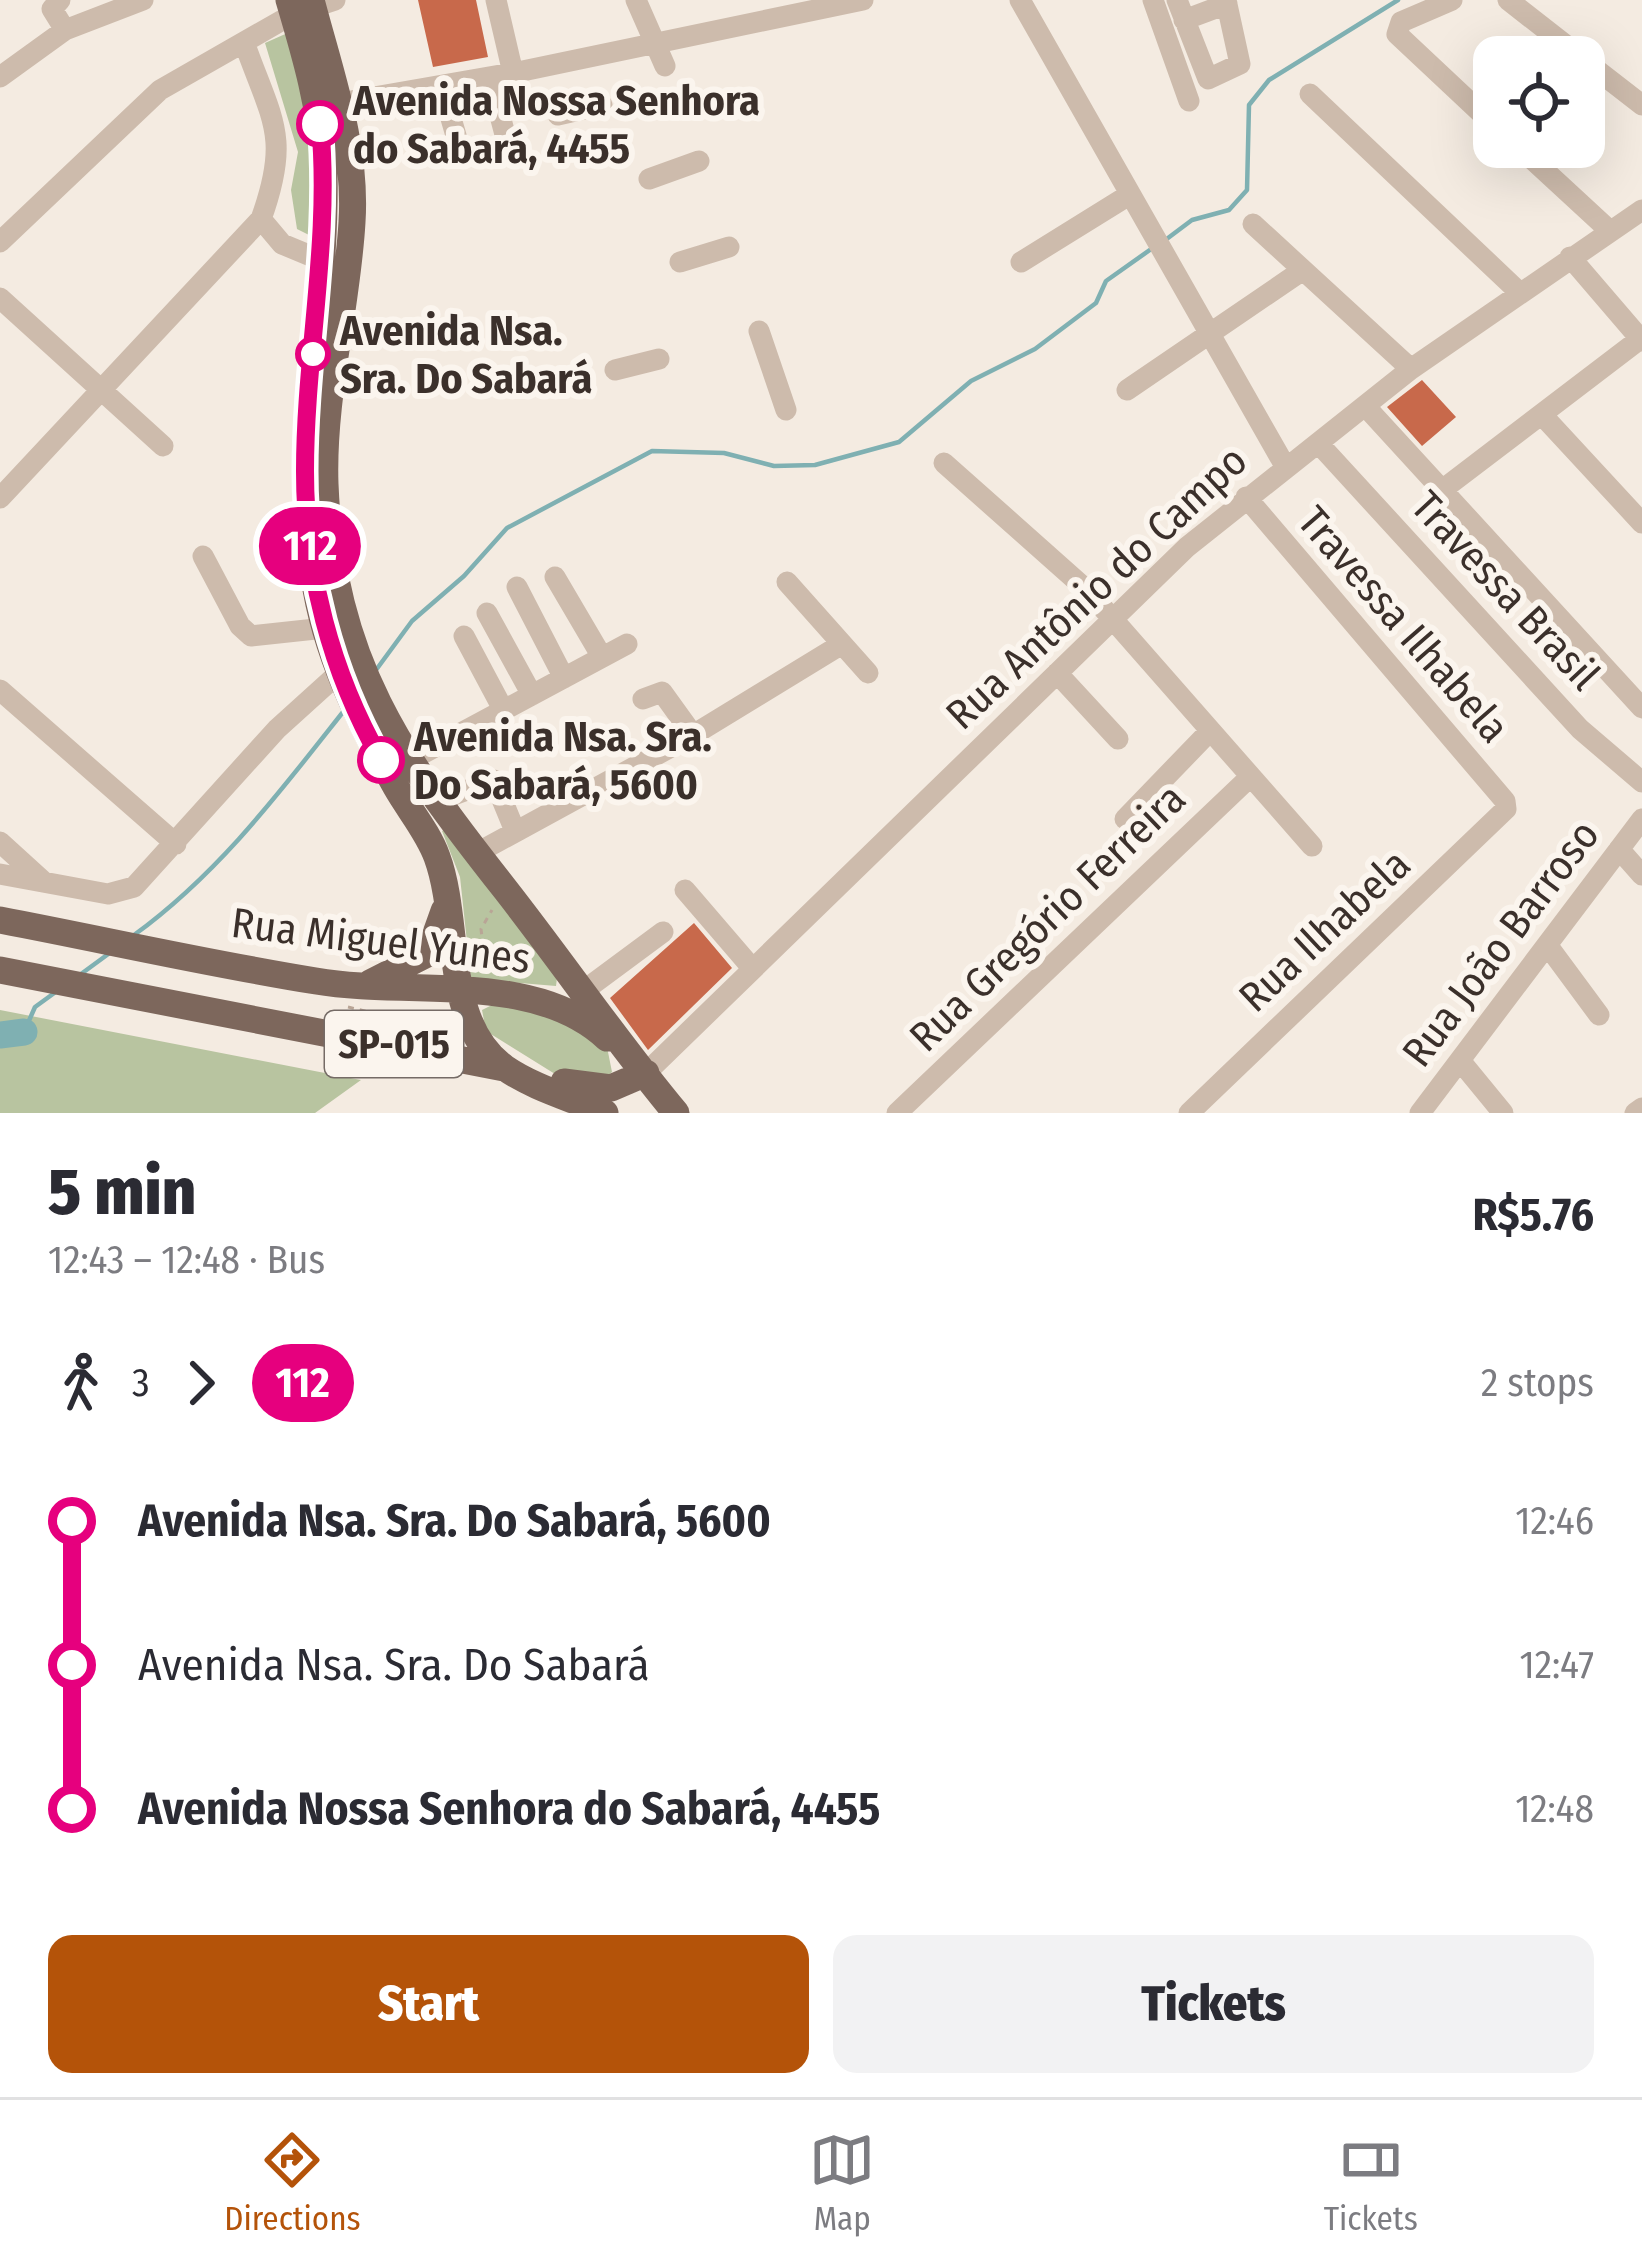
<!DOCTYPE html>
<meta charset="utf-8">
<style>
body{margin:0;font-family:"Fira Sans Condensed",sans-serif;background:#f2f2f3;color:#2b2b33;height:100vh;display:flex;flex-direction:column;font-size:45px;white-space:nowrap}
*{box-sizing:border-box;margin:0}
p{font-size:39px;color:#7c7c81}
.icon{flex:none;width:66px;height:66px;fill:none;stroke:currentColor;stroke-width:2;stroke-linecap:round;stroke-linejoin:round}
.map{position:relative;height:1113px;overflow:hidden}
.sheet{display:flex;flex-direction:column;background:#fff;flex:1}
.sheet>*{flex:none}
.badge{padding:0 24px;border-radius:39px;font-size:42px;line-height:78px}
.tools{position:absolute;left:1473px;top:36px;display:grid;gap:24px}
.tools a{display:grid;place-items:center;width:132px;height:132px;border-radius:24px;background:#fff;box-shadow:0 12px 48px #0002;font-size:60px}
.map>.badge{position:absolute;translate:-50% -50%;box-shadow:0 0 0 6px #fff}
.legs{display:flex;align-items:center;gap:18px;height:132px;padding:0 48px;font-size:39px}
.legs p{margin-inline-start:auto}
.head{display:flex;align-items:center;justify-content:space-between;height:204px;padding:0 48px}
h1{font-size:66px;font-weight:800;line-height:90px}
.primary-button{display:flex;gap:24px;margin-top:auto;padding:24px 48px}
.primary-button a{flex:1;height:138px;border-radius:24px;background:#b45309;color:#fff;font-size:48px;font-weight:800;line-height:138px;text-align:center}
.primary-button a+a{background:#f2f2f3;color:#2b2b33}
ul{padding:0 48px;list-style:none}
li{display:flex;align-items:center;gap:42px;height:144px;font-size:45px}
li i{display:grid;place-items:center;width:18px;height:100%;margin:0 15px;background:currentColor}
li i::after{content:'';width:30px;height:30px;margin:-15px;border:9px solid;border-radius:50%;background:#fff}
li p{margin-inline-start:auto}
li:first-child i{background:linear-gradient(#0000 50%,currentColor 0)}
li:last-child i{background:linear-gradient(currentColor 50%,#0000 0)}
.menu{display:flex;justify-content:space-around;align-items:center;height:168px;border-top:3px solid #e1e1e2;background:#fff;font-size:33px;color:#7c7c81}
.menu a{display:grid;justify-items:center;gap:6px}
.menu .selected{color:#b45309}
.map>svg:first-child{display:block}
.green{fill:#b8c4a0}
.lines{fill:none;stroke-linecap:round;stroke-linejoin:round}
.stream{stroke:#7fb0b2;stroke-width:4.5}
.river{stroke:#7fb0b2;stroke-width:27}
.building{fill:#c8694b}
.path{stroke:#b9a596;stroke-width:3;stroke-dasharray:6 6;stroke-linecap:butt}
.minor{stroke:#cdbbac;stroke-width:21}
.major{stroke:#7d675c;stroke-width:27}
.line-1-casing{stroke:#fff;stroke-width:27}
.line-1{stroke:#e6007e;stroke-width:18}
.stop-1-dot{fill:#fff;stroke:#e6007e;stroke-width:6}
.labels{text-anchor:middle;stroke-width:12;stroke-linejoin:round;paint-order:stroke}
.shield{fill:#fbf5ee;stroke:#756b66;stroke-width:3}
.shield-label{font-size:39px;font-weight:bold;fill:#3b302b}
.stop-label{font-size:42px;font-weight:bold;fill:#3b302b;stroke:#fbf5ee;text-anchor:start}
.street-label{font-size:42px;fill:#3b302b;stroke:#fbf5ee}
</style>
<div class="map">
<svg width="1642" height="1113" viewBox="0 0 1642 1113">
<rect width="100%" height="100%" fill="#f4ebe1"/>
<path class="green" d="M 292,31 L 308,107 L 315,238 L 297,229 L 291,190 L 298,152 L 265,43 Z
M 446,829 L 557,978 L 556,986 L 471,979 L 460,877 L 442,831 Z
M 494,1004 L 550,1013 L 607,1047 L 612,1072 L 605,1078 L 555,1074 L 486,1031 L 482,1010 Z
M 0,1010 L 361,1080 L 315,1113 L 0,1113 Z"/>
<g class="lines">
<path class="stream" d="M 1164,241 L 1192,220 L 1229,210 L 1247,190 L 1249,105 L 1269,80 L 1398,0
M 376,670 L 412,621 L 464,576 L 507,528 L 652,451 L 724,453 L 774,466 L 815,465 L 899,442 L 971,381 L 1035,349 L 1096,303 L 1106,281 L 1154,247
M 134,935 C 218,874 279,793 343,712
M 81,974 L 111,952
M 24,1032 L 35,1007 L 57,991"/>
<path class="river" d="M 0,1035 L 24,1032"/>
</g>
<path class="building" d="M 418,0 L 476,0 L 488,57 L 433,67 Z
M 1422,380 L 1456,417 L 1422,446 L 1387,407 Z
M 694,923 L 732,968 L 648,1050 L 610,998 Z"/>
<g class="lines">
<path class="path" d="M 486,970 L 481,929 L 492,910
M 348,1007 L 449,1031"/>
<path class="minor" d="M 60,0 L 52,9 L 65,30
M 496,0 L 513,73
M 636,0 L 665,66
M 1020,0 L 1285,466
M 1153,0 L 1189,101
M 1177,0 L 1208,79 L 1240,64 L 1226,0
M 1452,0 L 1401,22 L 1397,34 L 1494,125
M 1508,0 L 1581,57
M 1184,20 L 1227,4
M 1584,60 L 1642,105
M 0,77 L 65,30 L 143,0
M 490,78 L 507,142
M 442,87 L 461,153
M 1310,94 L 1519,292
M 328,105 L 513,73 L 863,0
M 558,115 L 602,105
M 1519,147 L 1610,231
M 649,179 L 699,161
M 261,219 L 282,244 L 323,261
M 1253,224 L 1411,369
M 0,242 L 160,90 L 293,14 L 335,0
M 1570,257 L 1642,341
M 680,262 L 729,247
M 1021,262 L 1129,195
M 0,298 L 163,446
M 759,331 L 786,410
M 615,370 L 659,359
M 1127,390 L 1300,272
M 1366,407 L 1642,708
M 1543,416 L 1642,523
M 1319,444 L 1580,729 L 1642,782
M 944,463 L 1088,591 L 1312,846
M 1442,490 L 1640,339
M 0,498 L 261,219 C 291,136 272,121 244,42
M 203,556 L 240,626 L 251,636 L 325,628
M 555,577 L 602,657
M 787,582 L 868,673
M 517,587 L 564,678
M 487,613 L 532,695
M 464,636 L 504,711
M 1057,673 L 1118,739
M 0,690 L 176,844
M 643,699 L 662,692 L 693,735
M 407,762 L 627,644
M 435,802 L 494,780 L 515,831
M 1125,819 L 1209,732
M 0,842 L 44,882
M 1619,849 L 1642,875
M 475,854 L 693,735 L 842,644
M 0,874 L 108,894 L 134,887 L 277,729 L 340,672
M 685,890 L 752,968
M 1548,946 L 1599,1015
M 582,992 L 663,932
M 1462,1063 L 1503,1113
M 646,1073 L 1187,547 L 1411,369 L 1642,210
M 897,1113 L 1250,777
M 1189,1113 L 1506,809 L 1505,801 L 1246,497
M 1420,1113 L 1642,819
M 1635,1113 L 1642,1108"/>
<path class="major" d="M 289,0 C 305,54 322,112 324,169 C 327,306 294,439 314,577 C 325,653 359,721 396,787 C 409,810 428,832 437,857 C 461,922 442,1024 505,1068 C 534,1088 574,1099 605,1113
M 311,0 C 330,73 357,145 352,222 C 347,310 322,396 325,484 C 332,661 400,756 505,889 C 563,963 616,1041 676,1113
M 0,920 C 105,940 210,964 316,981 C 407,997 534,970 607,1038
M 0,970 L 504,1068
M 370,983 L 429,953 L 444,911
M 564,1082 L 611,1088 L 646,1073"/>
</g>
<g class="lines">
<g class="line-1-casing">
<path id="line-1" d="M 320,124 C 331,241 305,354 305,471 C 305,573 331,672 381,760"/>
</g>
<use href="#line-1" class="line-1"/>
</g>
<g class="stop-1-dot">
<circle cx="320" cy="124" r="21"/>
<circle cx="313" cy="354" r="15"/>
<circle cx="381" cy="760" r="21"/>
</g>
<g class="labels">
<rect class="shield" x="325" y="1011" width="138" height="66" rx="9"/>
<g class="shield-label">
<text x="394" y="1058">SP-015</text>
</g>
<g class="stop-label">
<text x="353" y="115">Avenida Nossa Senhora<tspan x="353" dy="48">do Sabará, 4455</tspan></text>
<text x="340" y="345">Avenida Nsa.<tspan x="340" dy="48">Sra. Do Sabará</tspan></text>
<text x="414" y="751">Avenida Nsa. Sra.<tspan x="414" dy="48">Do Sabará, 5600</tspan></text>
</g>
<g class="street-label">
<text transform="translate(1096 587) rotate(-43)" y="15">Rua Antônio do Campo</text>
<text transform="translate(1506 590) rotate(47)" y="15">Travessa Brasil</text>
<text transform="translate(1404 624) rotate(49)" y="15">Travessa Ilhabela</text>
<text transform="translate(1047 917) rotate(-44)" y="15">Rua Gregório Ferreira</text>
<text transform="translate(1324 930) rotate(-43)" y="15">Rua Ilhabela</text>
<text transform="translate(381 940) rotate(7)" y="15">Rua Miguel Yunes</text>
<text transform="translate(1500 943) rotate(-53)" y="15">Rua João Barroso</text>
</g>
</g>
</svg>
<div class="tools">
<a><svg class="icon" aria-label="locate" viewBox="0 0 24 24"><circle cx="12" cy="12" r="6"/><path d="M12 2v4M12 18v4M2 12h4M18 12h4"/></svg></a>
</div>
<b class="badge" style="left:310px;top:546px;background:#e6007e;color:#fff">112</b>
</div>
<section class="sheet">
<div class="head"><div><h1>5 min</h1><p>12:43 – 12:48 · Bus</p></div><b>R$5.76</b></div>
<div class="legs"><svg class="icon" aria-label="walk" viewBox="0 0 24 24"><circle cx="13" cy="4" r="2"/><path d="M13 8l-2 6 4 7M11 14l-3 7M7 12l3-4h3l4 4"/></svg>3<svg class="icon" aria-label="forward" viewBox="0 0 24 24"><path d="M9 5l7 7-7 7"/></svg><b class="badge" style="background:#e6007e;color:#fff">112</b><p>2 stops</p></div>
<ul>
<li><i style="color:#e6007e"></i><b>Avenida Nsa. Sra. Do Sabará, 5600</b><p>12:46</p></li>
<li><i style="color:#e6007e"></i><span>Avenida Nsa. Sra. Do Sabará</span><p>12:47</p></li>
<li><i style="color:#e6007e"></i><b>Avenida Nossa Senhora do Sabará, 4455</b><p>12:48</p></li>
</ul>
<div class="primary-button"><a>Start</a><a>Tickets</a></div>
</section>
<nav class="menu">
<a class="selected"><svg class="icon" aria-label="directions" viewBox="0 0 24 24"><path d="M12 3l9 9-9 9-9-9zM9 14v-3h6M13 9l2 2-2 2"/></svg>Directions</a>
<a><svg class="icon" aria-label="map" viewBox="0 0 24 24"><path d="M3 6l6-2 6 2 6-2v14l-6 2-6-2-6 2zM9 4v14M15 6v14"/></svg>Map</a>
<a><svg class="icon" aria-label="tickets" viewBox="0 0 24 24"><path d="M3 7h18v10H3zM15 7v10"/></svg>Tickets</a>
</nav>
